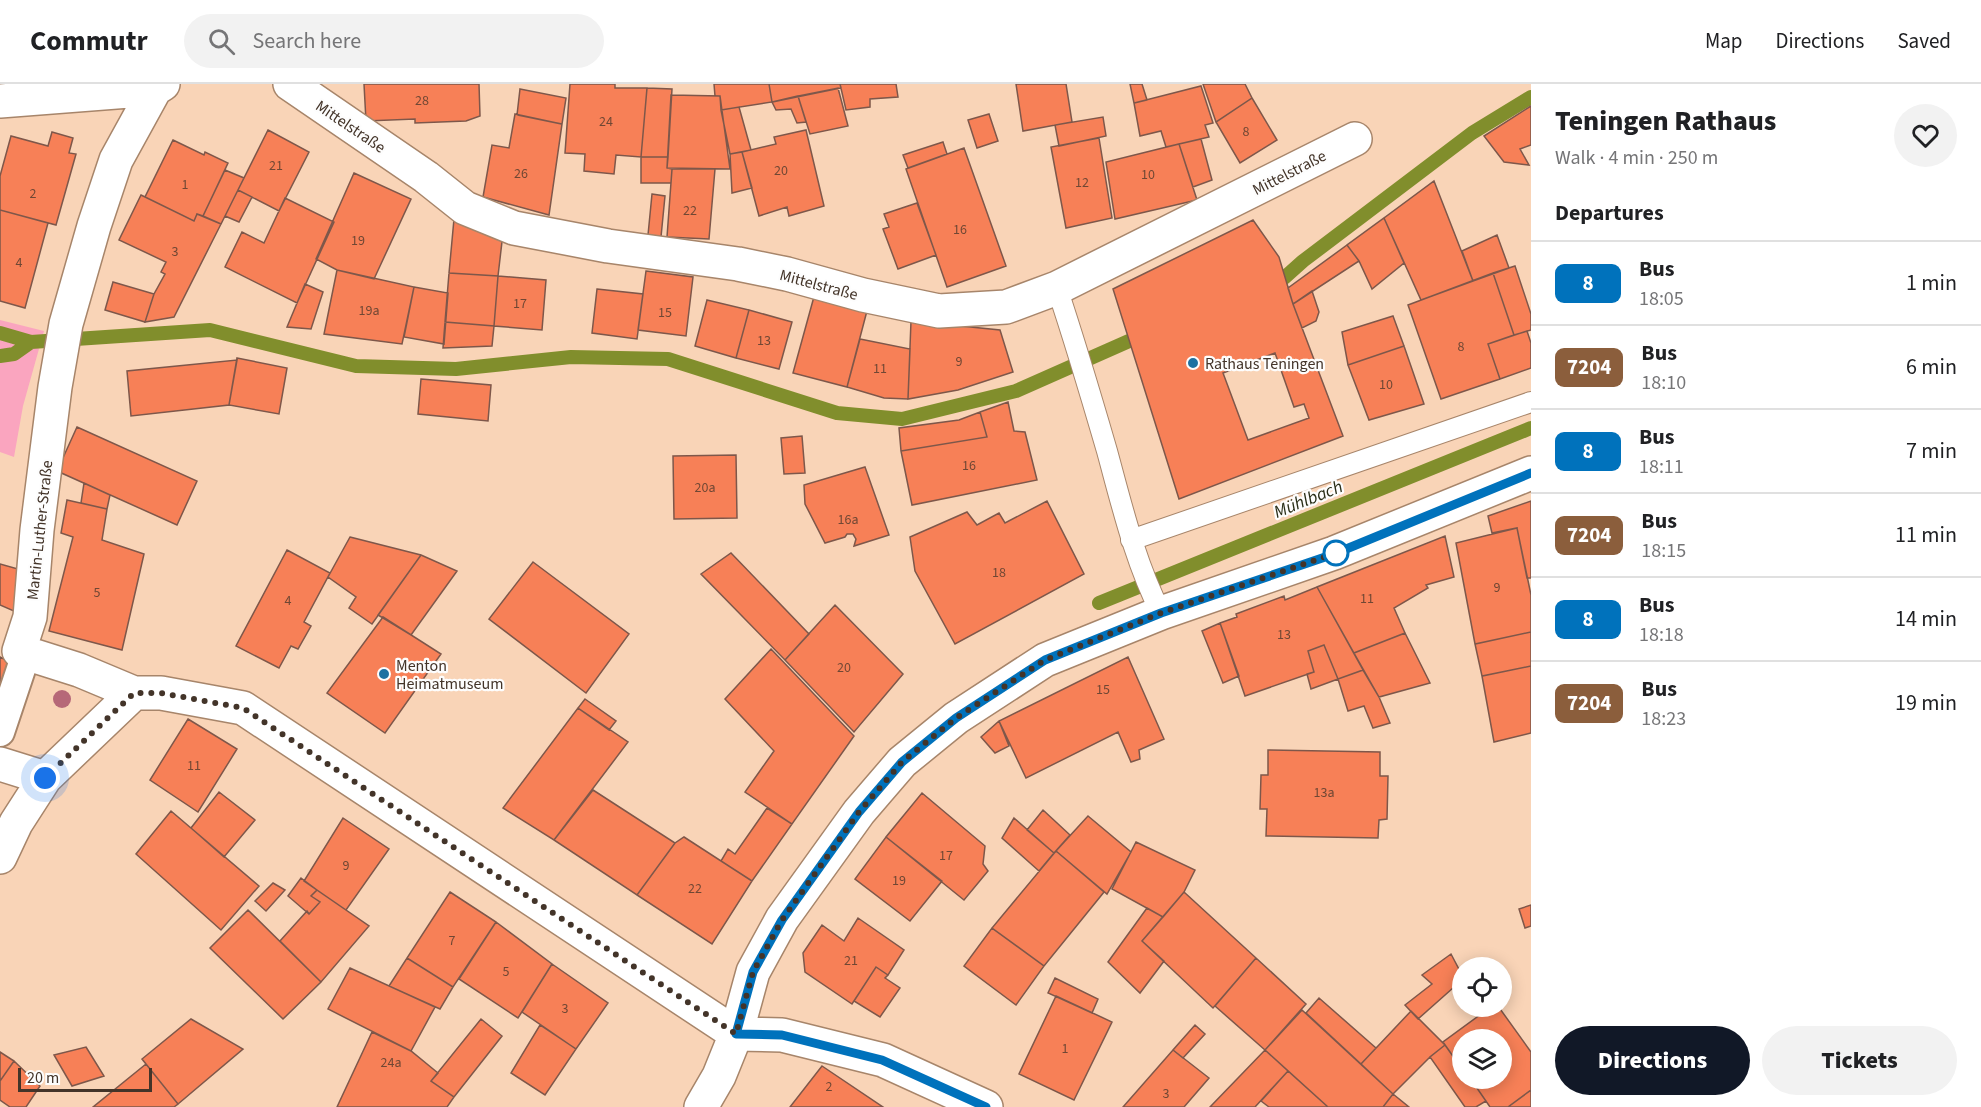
<!DOCTYPE html>
<meta charset="utf-8">
<style>
body{margin:0;font-family:"Source Sans 3",sans-serif;background:#f2f2f2;color:#202124;height:100vh;display:flex;flex-direction:column;font-size:22px;white-space:nowrap}
*{box-sizing:border-box;margin:0}
p{font-size:20px;color:#757577}
.icon{flex:none;width:33px;height:33px;fill:none;stroke:currentColor;stroke-width:2;stroke-linecap:round;stroke-linejoin:round}
.map{position:relative;flex:1;overflow:hidden}
.sheet{display:flex;flex-direction:column;background:#fff;width:450px}
.sheet>*{flex:none}
.badge{padding:0 12px;border-radius:9px;font-size:21px;line-height:39px}
.tools{position:absolute;left:1452px;top:873px;display:grid;gap:12px}
.tools a{display:grid;place-items:center;width:60px;height:60px;border-radius:50%;background:#fff;box-shadow:0 3px 15px #0003;font-size:30px}
.scale{position:absolute;left:18px;bottom:15px;width:134px;box-sizing:border-box;padding-left:6px;border:3px solid #433429;border-top:0;font-size:16px;line-height:21px;white-space:nowrap;color:#433429;-webkit-text-stroke:4px #fdfdfd;paint-order:stroke}
.you{position:absolute;width:30px;height:30px;margin:-15px;border:4px solid #fff;border-radius:50%;background:#1a73e8;box-shadow:0 0 0 9px #1a73e833}
.map>.badge{position:absolute;translate:-50% -50%;box-shadow:0 0 0 3px #fff}
h2{padding:0 24px;font-size:22px;line-height:54px}
.round{display:grid;place-items:center;flex:none;width:63px;height:63px;border-radius:32px;background:#f2f2f2}
.headline{display:flex;align-items:center;justify-content:space-between;height:102px;padding:0 24px}
h1{font-size:28px;font-weight:800;line-height:45px}
.cta{display:flex;gap:12px;margin-top:auto;padding:12px 24px}
.cta a{flex:1;height:69px;border-radius:36px;background:#111827;color:#fff;font-size:24px;font-weight:800;line-height:69px;text-align:center}
.cta a+a{background:#f2f2f2;color:#202124}
ul{padding:0;list-style:none}
li{display:flex;align-items:center;gap:18px;height:84px;padding:0 24px;border-top:2px solid #e0e0e0}
li div{flex:1}
li b{display:block;font-size:22px}
li em{font-style:normal}
li .badge{min-width:66px;font-weight:700;text-align:center}
header{display:flex;align-items:center;gap:36px;box-sizing:border-box;height:84px;padding:0 30px;background:#fff;border-bottom:2px solid #e0e0e0}
header strong{font-size:28px}
nav{display:flex;gap:33px;margin-inline-start:auto;font-size:21px}
.search{width:420px;height:54px;background:#f2f2f2;display:flex;align-items:center;gap:15px;box-sizing:border-box;padding:0 21px;border-radius:33px;color:#757577;font-size:22px}
main{display:flex;flex:1;min-height:0}
.map>svg:first-child{display:block}
.green{fill:#faa5bf}
.lines{fill:none;stroke-linecap:round;stroke-linejoin:round}
.stream{stroke:#818e2c;stroke-width:14}
.building{fill:#f78057;stroke:#7e574a;stroke-width:1.5;fill-rule:evenodd}
.service-casing{stroke:#a7856a;stroke-width:22}
.pedestrian-casing{stroke:#a7856a;stroke-width:32}
.minor-casing{stroke:#a7856a;stroke-width:36}
.service{stroke:#fff;stroke-width:20}
.pedestrian{stroke:#fff;stroke-width:28}
.minor{stroke:#fff;stroke-width:33}
.tree{fill:#b66878}
.line-casing{stroke:#fff;stroke-width:14}
.line{stroke:#0072bc;stroke-width:9}
.walk{stroke:#433429;stroke-width:6;stroke-dasharray:0 10.8}
.poi-dot{fill:#1d71a2;stroke:#fdfdfd;stroke-width:2}
.stop-dot{fill:#fff;stroke:#0072bc;stroke-width:3}
.labels{text-anchor:middle;stroke-width:4.5;stroke-linejoin:round;paint-order:stroke}
.number-label{font-size:14px;fill:#704734}
.street-label{font-size:16px;fill:#433429;stroke:#fdfdfd}
.poi-label{font-size:16px;fill:#433429;stroke:#fdfdfd;text-anchor:start}
.water-label{font-size:18px;font-style:italic;fill:#292e18;stroke:#fdfdfd}
</style>
<header>
<strong>Commutr</strong>
<div class="search"><svg class="icon" aria-label="search" viewBox="0 0 24 24"><circle cx="10" cy="10" r="6"/><path d="M15 15l6 6"/></svg>Search here</div>
<nav><a>Map</a><a>Directions</a><a>Saved</a></nav>
</header>
<main>
<div class="map">
<svg width="1531" height="1023" viewBox="0 0 1531 1023">
<rect width="100%" height="100%" fill="#f9d4b7"/>
<path class="green" d="M 0,236 L 44,247 L 23,322 L 14,373 L 0,368 Z"/>
<g class="lines">
<path class="stream" d="M 1284,194 L 1303,177 L 1472,49 L 1531,13
M 0,249 L 31,258 L 210,246 L 356,282 L 456,285 L 571,273 L 668,275 L 837,329 L 902,335 L 1016,307 L 1129,257
M 0,272 L 14,270 L 31,258
M 1099,519 L 1531,344"/>
</g>
<path class="building" d="M 364,0 L 479,0 L 480,32 L 466,37 L 415,39 L 415,35 L 366,37 Z
M 570,0 L 615,0 L 615,4 L 647,4 L 641,73 L 616,71 L 614,90 L 584,87 L 585,70 L 565,69 Z
M 714,0 L 769,0 L 772,18 L 721,26 L 720,12 L 715,12 Z
M 769,0 L 840,0 L 841,4 L 772,18 Z
M 840,0 L 896,0 L 898,13 L 870,15 L 870,23 L 846,26 Z
M 1016,0 L 1066,0 L 1072,38 L 1023,47 Z
M 1130,0 L 1142,0 L 1147,16 L 1134,19 Z
M 1203,0 L 1245,0 L 1252,14 L 1216,38 Z
M 1201,2 L 1213,39 L 1205,41 L 1209,53 L 1166,63 L 1161,47 L 1140,52 L 1134,19 Z
M 647,4 L 672,5 L 668,73 L 641,73 Z
M 838,4 L 848,42 L 810,50 L 798,12 Z
M 520,5 L 566,14 L 562,40 L 517,31 Z
M 671,11 L 720,12 L 730,85 L 667,84 Z
M 798,12 L 806,38 L 797,39 L 791,25 L 776,26 L 772,18 Z
M 1252,14 L 1277,56 L 1240,79 L 1216,38 Z
M 1531,22 L 1531,61 L 1520,65 L 1529,81 L 1504,78 L 1484,52 Z
M 739,23 L 751,66 L 730,70 L 721,26 Z
M 515,30 L 562,40 L 549,131 L 483,113 L 492,61 L 509,64 Z
M 989,30 L 998,57 L 977,64 L 968,36 Z
M 1103,33 L 1106,52 L 1059,62 L 1055,41 Z
M 268,46 L 309,68 L 279,127 L 238,106 Z
M 806,46 L 824,122 L 789,132 L 787,123 L 759,132 L 742,68 L 776,60 L 774,53 Z
M 52,48 L 73,54 L 69,69 L 76,70 L 56,141 L 0,126 L 0,92 L 11,52 L 48,62 Z
M 1099,54 L 1112,134 L 1066,144 L 1051,63 Z
M 1201,55 L 1212,96 L 1193,103 L 1179,60 Z
M 173,56 L 204,71 L 205,68 L 228,79 L 203,132 L 197,130 L 194,137 L 145,113 Z
M 943,58 L 947,70 L 908,84 L 903,71 Z
M 1179,60 L 1197,116 L 1115,135 L 1106,78 Z
M 964,64 L 1006,182 L 947,203 L 906,85 Z
M 742,68 L 752,104 L 732,109 L 730,70 Z
M 641,73 L 668,73 L 667,84 L 672,85 L 671,99 L 641,99 Z
M 672,85 L 715,85 L 709,155 L 667,153 Z
M 225,86 L 244,94 L 221,140 L 203,132 Z
M 354,89 L 411,115 L 374,195 L 337,186 L 316,175 Z
M 1434,97 L 1473,197 L 1421,216 L 1384,134 Z
M 238,106 L 252,113 L 239,138 L 225,132 Z
M 652,110 L 665,112 L 661,153 L 648,151 Z
M 141,111 L 194,137 L 197,130 L 221,140 L 174,233 L 145,238 L 154,210 L 165,190 L 161,188 L 166,178 L 119,156 Z
M 285,114 L 334,138 L 297,219 L 225,183 L 242,148 L 264,159 Z
M 917,119 L 936,171 L 898,185 L 883,145 L 889,143 L 884,130 Z
M 0,126 L 48,139 L 25,224 L 0,217 Z
M 1384,134 L 1404,179 L 1372,205 L 1359,177 L 1347,161 Z
M 454,135 L 503,149 L 498,192 L 449,189 Z
M 1253,136 L 1279,173 L 1293,220 L 1343,352 L 1179,415 L 1113,205 ZM 1275,269 L 1294,323 L 1304,320 L 1309,334 L 1248,356 L 1223,289 Z
M 1497,151 L 1509,184 L 1473,197 L 1462,167 Z
M 1347,161 L 1359,177 L 1293,220 L 1288,204 Z
M 1515,182 L 1531,230 L 1531,246 L 1514,251 L 1493,189 Z
M 337,186 L 414,203 L 402,260 L 324,250 Z
M 646,187 L 693,193 L 686,252 L 638,246 Z
M 449,189 L 498,192 L 494,242 L 445,238 Z
M 1493,189 L 1514,251 L 1488,260 L 1500,295 L 1441,315 L 1408,221 Z
M 498,192 L 546,196 L 542,246 L 494,242 Z
M 113,198 L 154,210 L 145,238 L 105,226 Z
M 305,200 L 323,208 L 311,245 L 287,243 Z
M 414,203 L 448,209 L 444,260 L 404,253 Z
M 597,205 L 643,210 L 637,255 L 592,249 Z
M 1312,207 L 1319,228 L 1316,237 L 1302,244 L 1293,220 Z
M 815,209 L 868,223 L 847,303 L 793,289 Z
M 707,216 L 749,226 L 736,274 L 695,262 Z
M 749,226 L 792,238 L 779,285 L 736,274 Z
M 1393,232 L 1404,262 L 1348,281 L 1342,248 Z
M 911,237 L 1000,246 L 1013,288 L 958,306 L 908,315 Z
M 445,238 L 494,242 L 492,262 L 443,264 Z
M 1527,247 L 1531,259 L 1531,284 L 1500,295 L 1488,260 Z
M 860,255 L 910,265 L 908,315 L 884,314 L 847,303 Z
M 1404,262 L 1424,320 L 1369,336 L 1348,281 Z
M 237,274 L 287,284 L 279,330 L 229,321 Z
M 237,276 L 229,321 L 131,332 L 127,287 Z
M 421,295 L 491,301 L 488,337 L 418,330 Z
M 1008,318 L 1014,347 L 1025,348 L 1037,396 L 912,421 L 901,367 L 987,353 L 980,328 Z
M 980,328 L 987,353 L 901,367 L 899,344 L 959,336 Z
M 77,343 L 197,397 L 177,441 L 57,387 Z
M 802,352 L 805,389 L 784,390 L 781,354 Z
M 736,371 L 737,434 L 674,435 L 673,372 Z
M 865,383 L 889,451 L 854,462 L 856,455 L 853,450 L 847,450 L 845,453 L 825,459 L 805,420 L 804,401 Z
M 84,399 L 110,411 L 107,425 L 81,419 Z
M 67,416 L 107,425 L 102,456 L 144,470 L 122,566 L 49,547 L 73,453 L 61,449 Z
M 1047,417 L 1084,490 L 955,560 L 915,487 L 910,453 L 967,428 L 977,441 L 999,429 L 1005,439 Z
M 1531,417 L 1531,494 L 1527,494 L 1517,444 L 1492,449 L 1488,432 Z
M 1517,444 L 1531,511 L 1531,548 L 1475,560 L 1456,459 Z
M 1445,452 L 1454,493 L 1426,501 L 1428,504 L 1394,524 L 1405,549 L 1354,569 L 1317,503 Z
M 350,453 L 421,471 L 372,540 L 349,524 L 356,513 L 328,493 Z
M 287,466 L 330,489 L 304,538 L 311,542 L 298,565 L 291,562 L 279,584 L 236,562 Z
M 731,469 L 809,550 L 785,576 L 701,490 Z
M 421,471 L 457,487 L 411,551 L 378,531 Z
M 533,478 L 629,550 L 586,609 L 489,535 Z
M 0,480 L 18,485 L 16,528 L 0,521 Z
M 1317,503 L 1363,586 L 1338,595 L 1324,561 L 1308,567 L 1314,588 L 1245,612 L 1220,539 L 1237,533 L 1236,530 L 1284,512 L 1285,516 Z
M 835,521 L 903,590 L 854,648 L 785,576 Z
M 383,533 L 441,570 L 385,649 L 327,609 Z
M 1220,539 L 1239,592 L 1223,599 L 1202,547 Z
M 1531,548 L 1531,582 L 1482,592 L 1475,560 Z
M 1405,549 L 1430,599 L 1379,613 L 1354,569 Z
M 1324,561 L 1338,595 L 1311,605 L 1307,590 L 1314,588 L 1308,567 Z
M 771,565 L 854,652 L 792,740 L 745,708 L 774,667 L 725,615 Z
M 0,573 L 11,579 L 0,599 Z
M 1128,573 L 1164,655 L 1139,666 L 1140,675 L 1131,678 L 1118,648 L 1026,694 L 999,637 Z
M 1531,582 L 1531,649 L 1494,658 L 1482,592 Z
M 1363,586 L 1379,613 L 1390,639 L 1373,644 L 1364,622 L 1348,627 L 1338,595 Z
M 585,615 L 616,637 L 609,646 L 578,624 Z
M 578,624 L 628,658 L 554,756 L 503,724 Z
M 188,635 L 237,665 L 198,728 L 150,696 Z
M 999,637 L 1009,662 L 995,669 L 981,653 Z
M 1268,666 L 1380,668 L 1380,692 L 1388,692 L 1387,735 L 1379,736 L 1378,754 L 1266,752 L 1267,725 L 1260,725 L 1261,691 L 1268,691 Z
M 593,706 L 675,759 L 637,811 L 554,756 Z
M 219,708 L 255,736 L 224,773 L 191,744 Z
M 922,709 L 985,762 L 983,780 L 988,787 L 964,816 L 886,753 Z
M 767,724 L 792,740 L 752,797 L 721,777 L 728,765 L 735,770 Z
M 1043,726 L 1070,751 L 1054,769 L 1027,746 Z
M 171,727 L 259,802 L 221,846 L 136,770 Z
M 1088,732 L 1131,768 L 1107,810 L 1056,767 Z
M 343,734 L 389,765 L 346,826 L 304,797 Z
M 1014,734 L 1054,769 L 1039,787 L 1002,754 Z
M 684,753 L 752,797 L 712,860 L 637,811 L 675,759 Z
M 886,753 L 942,797 L 910,837 L 855,795 Z
M 1136,758 L 1195,786 L 1184,808 L 1163,833 L 1112,805 Z
M 1056,767 L 1104,808 L 1044,882 L 992,844 Z
M 301,794 L 317,806 L 311,812 L 320,818 L 309,830 L 288,812 Z
M 273,799 L 285,806 L 266,827 L 255,817 Z
M 317,806 L 369,842 L 321,898 L 280,857 L 307,827 L 309,830 L 320,818 L 311,812 Z
M 450,808 L 496,838 L 453,903 L 407,874 Z
M 1184,808 L 1256,874 L 1213,924 L 1142,857 Z
M 1531,821 L 1531,842 L 1525,844 L 1519,825 Z
M 1147,824 L 1163,833 L 1142,857 L 1164,877 L 1140,909 L 1108,878 Z
M 248,826 L 321,898 L 283,935 L 210,864 Z
M 858,834 L 904,866 L 888,891 L 876,883 L 852,920 L 805,888 L 803,869 L 822,841 L 844,857 Z
M 496,838 L 552,880 L 518,934 L 459,895 Z
M 992,844 L 1044,882 L 1016,921 L 964,882 Z
M 1451,870 L 1462,891 L 1462,896 L 1418,935 L 1405,921 L 1432,900 L 1422,891 Z
M 407,874 L 453,903 L 440,925 L 389,902 Z
M 1256,874 L 1306,920 L 1265,966 L 1215,922 Z
M 552,880 L 608,919 L 576,965 L 522,928 Z
M 876,883 L 888,891 L 885,894 L 900,904 L 880,933 L 854,917 Z
M 350,884 L 435,923 L 411,967 L 328,925 Z
M 1055,894 L 1098,915 L 1092,929 L 1048,909 Z
M 1056,912 L 1112,938 L 1074,1016 L 1019,990 Z
M 1319,914 L 1376,964 L 1361,980 L 1306,929 Z
M 1492,922 L 1498,922 L 1531,968 L 1531,1006 L 1508,1023 L 1490,1023 L 1470,994 L 1502,994 L 1502,956 L 1462,956 L 1462,985 L 1443,958 Z
M 1302,926 L 1393,1010 L 1383,1023 L 1328,1023 L 1265,966 Z
M 1411,927 L 1445,961 L 1430,973 L 1393,1010 L 1361,980 Z
M 191,935 L 243,965 L 178,1020 L 142,975 Z
M 481,935 L 502,952 L 454,1013 L 431,997 Z
M 540,941 L 576,965 L 545,1011 L 511,989 Z
M 1195,941 L 1205,950 L 1183,974 L 1173,966 Z
M 372,948 L 411,967 L 438,989 L 431,997 L 454,1013 L 447,1023 L 337,1023 Z
M 1445,961 L 1462,985 L 1462,994 L 1470,994 L 1486,1017 L 1476,1023 L 1465,1023 L 1430,973 Z
M 86,963 L 104,992 L 72,1002 L 54,971 Z
M 1173,966 L 1209,994 L 1184,1023 L 1123,1023 Z
M 1265,966 L 1288,987 L 1255,1023 L 1210,1023 Z
M 0,968 L 14,977 L 0,997 Z
M 14,977 L 40,1002 L 26,1023 L 10,1023 L 0,1016 L 0,997 Z
M 146,980 L 178,1020 L 174,1023 L 93,1023 Z
M 822,982 L 883,1023 L 790,1023 Z
M 1288,987 L 1328,1023 L 1269,1023 L 1261,1017 Z
M 1531,1006 L 1531,1023 L 1508,1023 Z
M 1393,1010 L 1409,1023 L 1383,1023 Z"/>
<g class="lines">
<g class="service-casing">
<path id="service" d="M 1057,204 C 1075,258 1091,312 1107,367 C 1122,422 1135,478 1161,529
M 1131,456 L 1531,318"/>
</g>
<g class="pedestrian-casing">
<path id="pedestrian" d="M 0,648 L 26,570"/>
</g>
<g class="minor-casing">
<path id="minor" d="M 290,0 L 426,93 L 465,124 L 514,144 L 608,162 L 738,180 L 787,190 L 863,211 L 939,227 L 1006,223 L 1057,204 L 1355,55
M 0,17 L 155,5
M 134,609 L 161,609 L 243,624 L 736,950
M 0,680 L 45,694
M 0,773 L 16,739 L 45,694 L 134,609 L 79,586 L 19,567 L 30,533 L 37,446 L 55,303 L 66,240 L 94,142 L 116,76 L 155,5 L 163,0
M 736,950 L 782,951 L 883,976 L 986,1023
M 701,1023 L 719,992 L 736,950 L 753,888 L 782,835 L 859,728 L 902,678 L 956,634 L 1045,576 L 1161,529 L 1334,469 L 1531,389"/>
</g>
<use href="#service" class="service"/>
<use href="#pedestrian" class="pedestrian"/>
<use href="#minor" class="minor"/>
</g>
<circle class="tree" cx="62" cy="615" r="9"/>
<g class="lines">
<g class="line-casing">
<path id="line" d="M 986,1023 L 882,976 L 782,951 L 736,950 L 753,888 L 782,836 L 859,728 L 902,678 L 956,634 L 1045,576 L 1161,529 L 1334,470 L 1531,389"/>
</g>
<use href="#line" class="line"/>
<path class="walk" d="M 45,694 L 134,609 L 161,609 L 243,624 L 736,950 L 753,888 L 782,836 L 859,728 L 902,678 L 956,634 L 1045,576 L 1161,529 L 1336,469"/>
</g>
<g class="poi-dot">
<circle cx="1193" cy="279" r="6"/>
<circle cx="384" cy="590" r="6"/>
</g>
<circle class="stop-dot" cx="1336" cy="469" r="12"/>
<g class="labels">
<g class="number-label">
<text x="422" y="21">28</text>
<text x="606" y="42">24</text>
<text x="1246" y="52">8</text>
<text x="276" y="86">21</text>
<text x="781" y="91">20</text>
<text x="521" y="94">26</text>
<text x="1148" y="95">10</text>
<text x="1082" y="103">12</text>
<text x="185" y="105">1</text>
<text x="33" y="114">2</text>
<text x="690" y="131">22</text>
<text x="960" y="150">16</text>
<text x="358" y="161">19</text>
<text x="175" y="172">3</text>
<text x="19" y="183">4</text>
<text x="520" y="224">17</text>
<text x="369" y="231">19a</text>
<text x="665" y="233">15</text>
<text x="764" y="261">13</text>
<text x="1461" y="267">8</text>
<text x="959" y="282">9</text>
<text x="880" y="289">11</text>
<text x="1386" y="305">10</text>
<text x="969" y="386">16</text>
<text x="705" y="408">20a</text>
<text x="848" y="440">16a</text>
<text x="999" y="493">18</text>
<text x="1497" y="508">9</text>
<text x="97" y="513">5</text>
<text x="1367" y="519">11</text>
<text x="288" y="521">4</text>
<text x="1284" y="555">13</text>
<text x="844" y="588">20</text>
<text x="1103" y="610">15</text>
<text x="194" y="686">11</text>
<text x="1324" y="713">13a</text>
<text x="946" y="776">17</text>
<text x="346" y="786">9</text>
<text x="899" y="801">19</text>
<text x="695" y="809">22</text>
<text x="452" y="861">7</text>
<text x="851" y="881">21</text>
<text x="506" y="892">5</text>
<text x="565" y="929">3</text>
<text x="1065" y="969">1</text>
<text x="391" y="983">24a</text>
<text x="829" y="1007">2</text>
<text x="1166" y="1014">3</text>
</g>
<g class="street-label">
<text transform="translate(351 42) rotate(34)" y="6">Mittelstraße</text>
<text transform="translate(1289 88) rotate(-27)" y="6">Mittelstraße</text>
<text transform="translate(819 200) rotate(15)" y="6">Mittelstraße</text>
<text transform="translate(39 446) rotate(-84)" y="6">Martin-Luther-Straße</text>
</g>
<g class="poi-label">
<text x="1205" y="285">Rathaus Teningen</text>
<text x="396" y="587">Menton<tspan x="396" dy="18">Heimatmuseum</tspan></text>
</g>
<g class="water-label">
<text transform="translate(1308 415) rotate(-22)" y="6">Mühlbach</text>
</g>
</g>
</svg>
<div class="tools">
<a><svg class="icon" aria-label="locate" viewBox="0 0 24 24"><circle cx="12" cy="12" r="6"/><path d="M12 2v4M12 18v4M2 12h4M18 12h4"/></svg></a>
<a><svg class="icon" aria-label="layers" viewBox="0 0 24 24"><path d="M12 4l9 5-9 5-9-5zM3 14l9 5 9-5"/></svg></a>
</div>
<div class="scale">20 m</div>
<div class="you" style="left:45px;top:694px"></div>
</div>
<section class="sheet">
<div class="headline"><div><h1>Teningen Rathaus</h1><p>Walk · 4 min · 250 m</p></div><a class="round"><svg class="icon" aria-label="heart" viewBox="0 0 24 24"><path d="M12 20l-8-8c-3-5 5-10 8-4 3-6 11-1 8 4z"/></svg></a></div>
<h2>Departures</h2>
<ul>
<li><span class="badge" style="background:#0072bc;color:#fff">8</span><div><b>Bus</b><p>18:05</p></div><em>1 min</em></li>
<li><span class="badge" style="background:#8b5e3c;color:#fff">7204</span><div><b>Bus</b><p>18:10</p></div><em>6 min</em></li>
<li><span class="badge" style="background:#0072bc;color:#fff">8</span><div><b>Bus</b><p>18:11</p></div><em>7 min</em></li>
<li><span class="badge" style="background:#8b5e3c;color:#fff">7204</span><div><b>Bus</b><p>18:15</p></div><em>11 min</em></li>
<li><span class="badge" style="background:#0072bc;color:#fff">8</span><div><b>Bus</b><p>18:18</p></div><em>14 min</em></li>
<li><span class="badge" style="background:#8b5e3c;color:#fff">7204</span><div><b>Bus</b><p>18:23</p></div><em>19 min</em></li>
</ul>
<div class="cta"><a>Directions</a><a>Tickets</a></div>
</section>
</main>
